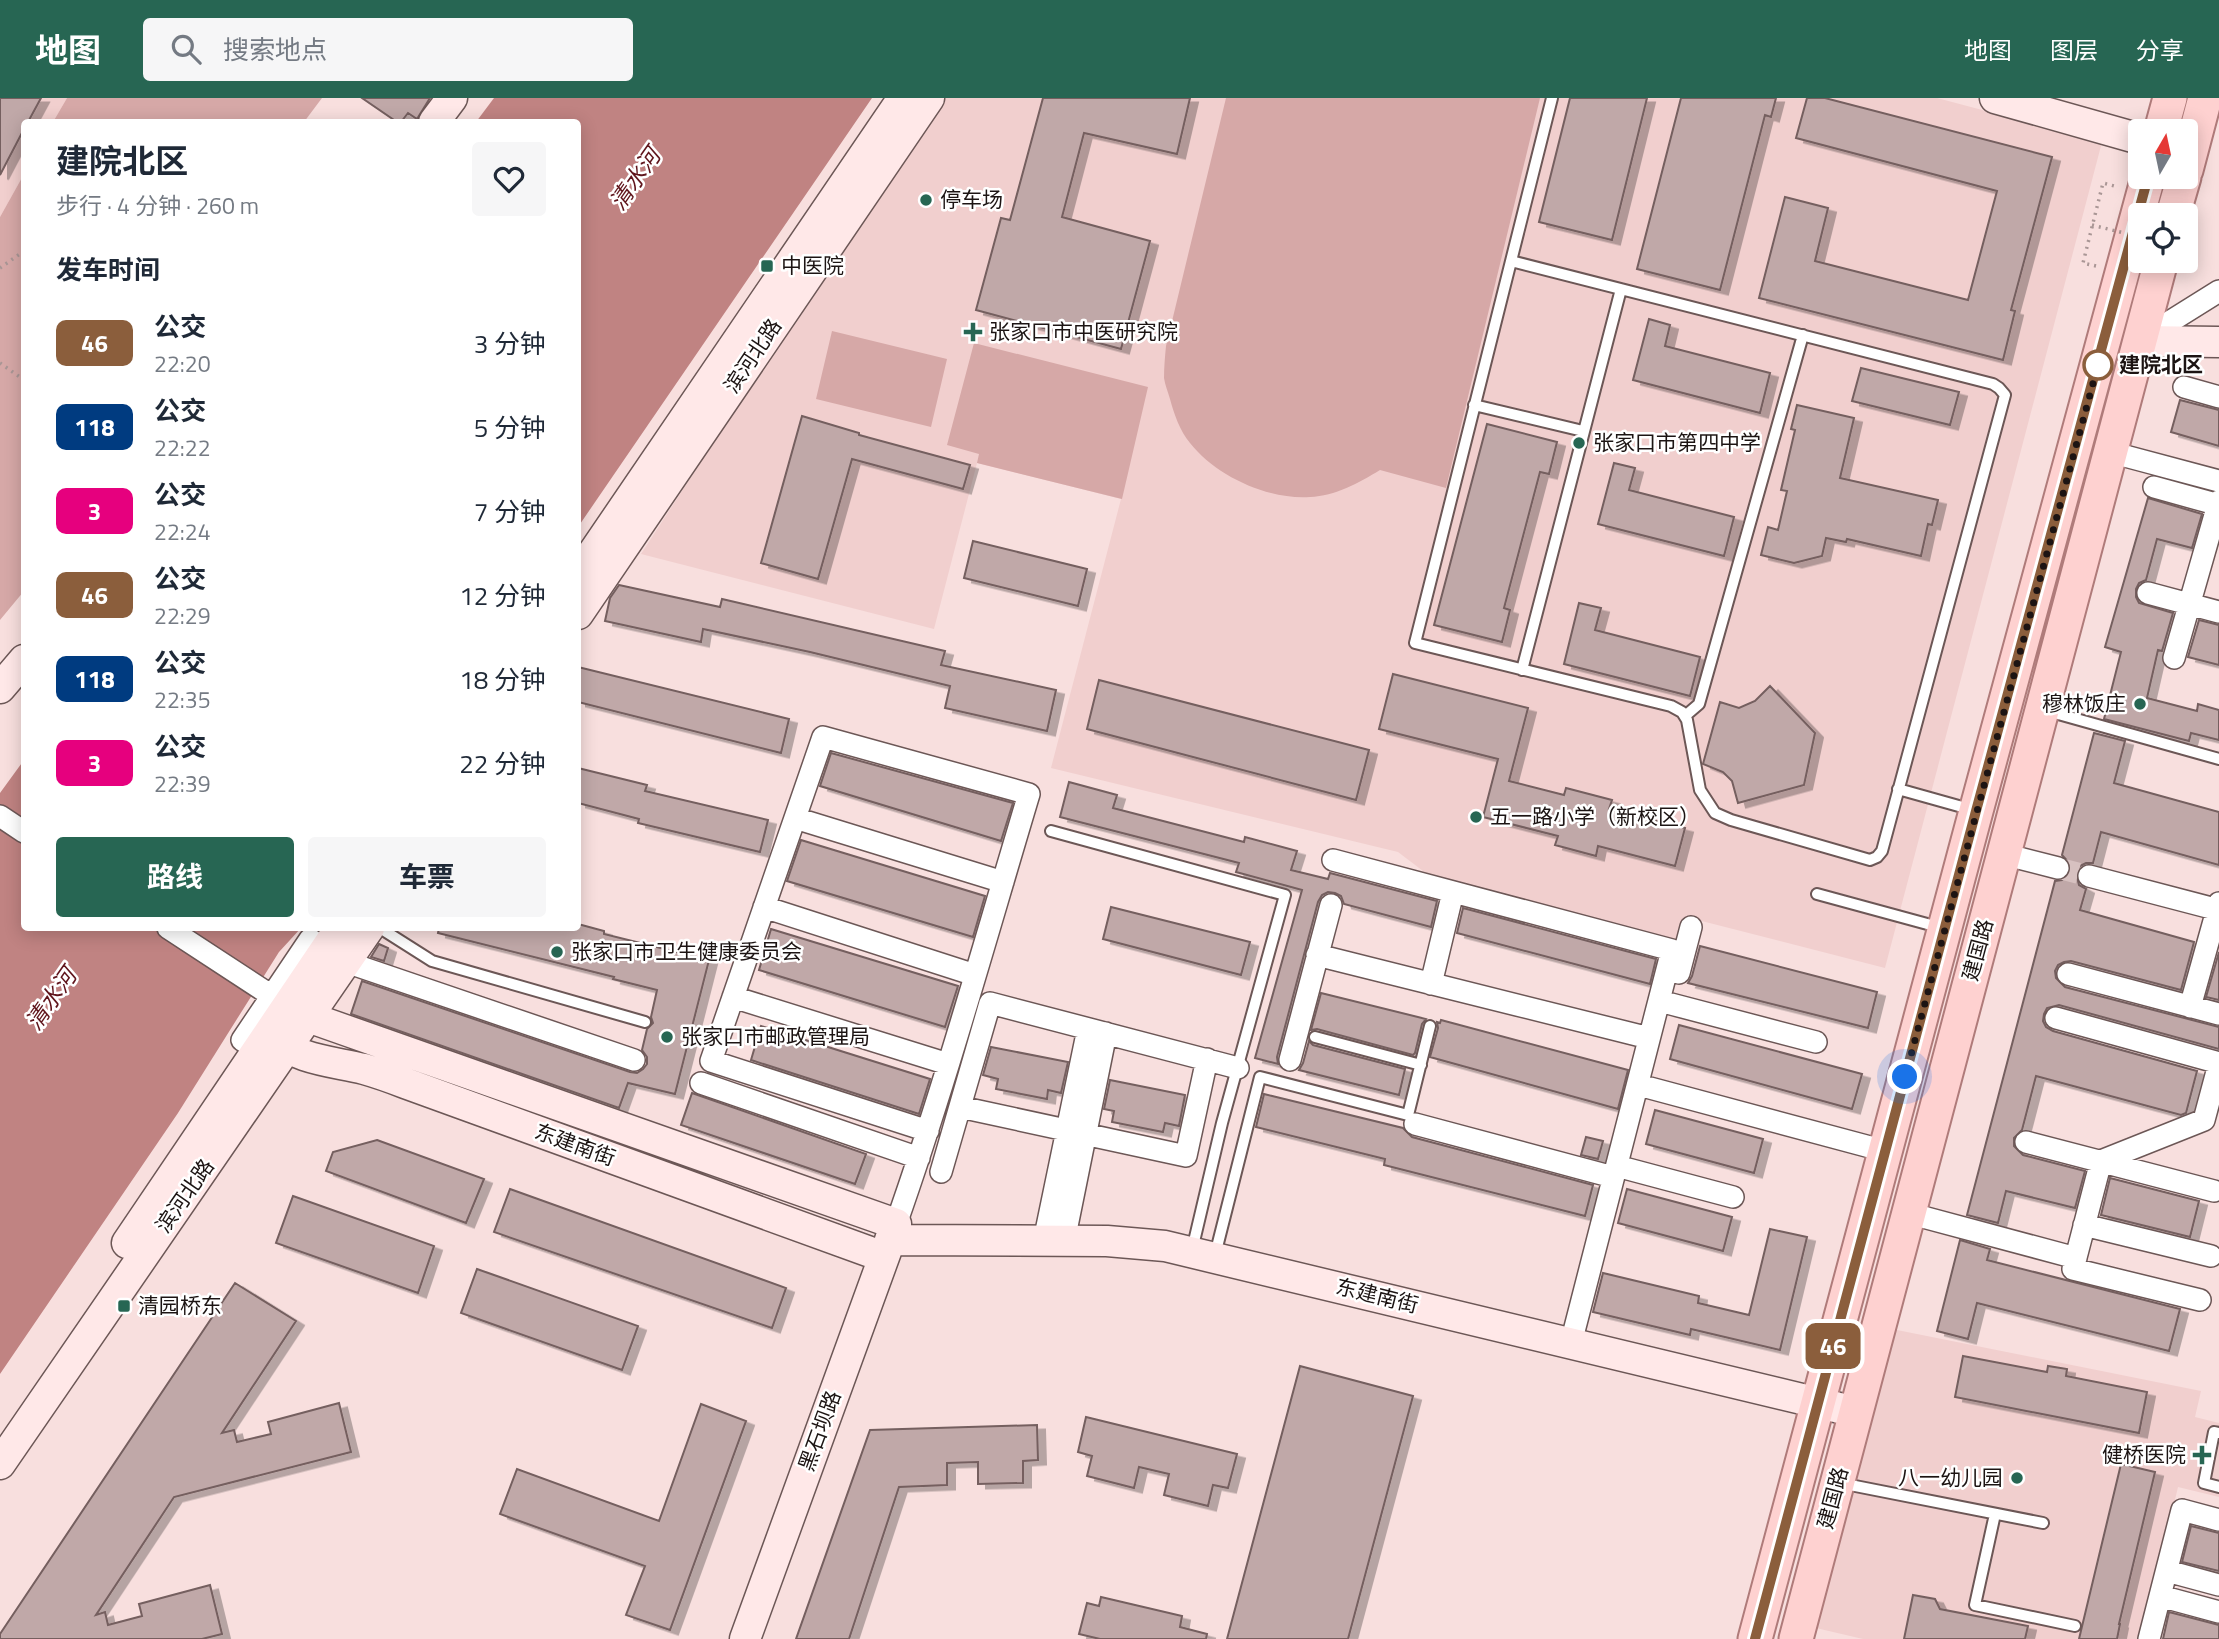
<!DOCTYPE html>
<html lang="zh">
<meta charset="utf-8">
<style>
body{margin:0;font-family:"Titillium Web","Noto Sans SC",sans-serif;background:#f6f6f7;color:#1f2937;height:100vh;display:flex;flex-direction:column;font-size:26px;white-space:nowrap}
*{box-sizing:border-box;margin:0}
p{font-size:23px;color:#747a83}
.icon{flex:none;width:38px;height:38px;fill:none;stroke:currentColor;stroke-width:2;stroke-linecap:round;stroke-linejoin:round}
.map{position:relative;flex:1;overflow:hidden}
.panel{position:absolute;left:21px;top:21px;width:560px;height:812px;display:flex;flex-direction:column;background:#fff;border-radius:7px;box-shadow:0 4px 18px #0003}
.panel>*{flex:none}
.badge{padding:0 14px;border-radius:10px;font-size:24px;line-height:46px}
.needle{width:46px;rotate:9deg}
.controls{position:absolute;left:2128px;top:21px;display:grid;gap:14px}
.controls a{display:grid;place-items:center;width:70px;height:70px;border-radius:7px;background:#fff;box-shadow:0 4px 18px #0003;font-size:35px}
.you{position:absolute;width:35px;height:35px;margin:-18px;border:5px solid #fff;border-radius:50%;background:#1a73e8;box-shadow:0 0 0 10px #1a73e833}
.map>.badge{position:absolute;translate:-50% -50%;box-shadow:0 0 0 4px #fff}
h2{padding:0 35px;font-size:26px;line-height:63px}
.round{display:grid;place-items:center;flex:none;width:74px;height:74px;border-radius:7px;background:#f6f6f7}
.head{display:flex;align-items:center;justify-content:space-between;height:119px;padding:0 35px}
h1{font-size:33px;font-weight:700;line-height:52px}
.cta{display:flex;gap:14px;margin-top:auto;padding:14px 35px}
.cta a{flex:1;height:80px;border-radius:7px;background:#276653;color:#fff;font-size:28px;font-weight:700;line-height:80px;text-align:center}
.cta a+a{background:#f6f6f7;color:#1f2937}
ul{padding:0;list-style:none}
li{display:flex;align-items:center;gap:21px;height:84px;padding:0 35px}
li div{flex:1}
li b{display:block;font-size:26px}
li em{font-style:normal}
li .badge{min-width:77px;font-weight:700;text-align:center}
header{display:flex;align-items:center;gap:42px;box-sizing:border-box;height:98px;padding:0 35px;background:#276653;color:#fff}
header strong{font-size:33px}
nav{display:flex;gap:38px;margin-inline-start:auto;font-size:24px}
.search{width:490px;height:63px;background:#f6f6f7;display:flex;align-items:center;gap:18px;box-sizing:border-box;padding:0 24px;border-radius:7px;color:#747a83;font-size:26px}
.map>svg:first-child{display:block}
.built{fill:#f1cfce}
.green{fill:#d6a8a7}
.water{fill:#c08382}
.building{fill:#c0a8a8;stroke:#745f5f;stroke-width:2;filter:url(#shadow)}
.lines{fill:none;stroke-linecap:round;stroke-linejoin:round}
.street-tunnel{stroke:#d7c1c0;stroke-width:21;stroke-dasharray:21 10;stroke-linecap:butt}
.lane-casing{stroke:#6c5756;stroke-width:14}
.street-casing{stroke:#6c5756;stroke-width:24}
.secondary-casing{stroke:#6c5756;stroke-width:33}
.primary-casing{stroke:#af7b7a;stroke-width:37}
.path{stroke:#a99695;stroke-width:3.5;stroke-dasharray:2 5;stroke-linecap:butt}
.lane{stroke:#fff;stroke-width:10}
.street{stroke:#fff;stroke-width:21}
.secondary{stroke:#ffe8e8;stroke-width:30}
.primary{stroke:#fed1d0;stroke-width:33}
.path-bridge{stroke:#a99695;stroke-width:3.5;stroke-dasharray:2 5;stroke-linecap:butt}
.line-casing{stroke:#fff;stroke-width:16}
.line{stroke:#8b5e3c;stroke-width:10}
.walk{stroke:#1c1413;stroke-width:7;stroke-dasharray:0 12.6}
.poi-dot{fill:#276653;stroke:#fff;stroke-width:2.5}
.stop-dot{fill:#fff;stroke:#8b5e3c;stroke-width:3.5}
.labels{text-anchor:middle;stroke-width:5;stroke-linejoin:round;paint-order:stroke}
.poi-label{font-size:21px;fill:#1c1413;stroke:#fff;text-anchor:start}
.street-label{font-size:21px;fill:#1c1413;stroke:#fff}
.stop-label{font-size:21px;font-weight:bold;fill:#1c1413;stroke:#fff;text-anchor:start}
.water-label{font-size:23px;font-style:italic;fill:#5f141b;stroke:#fff}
</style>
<header>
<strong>地图</strong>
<div class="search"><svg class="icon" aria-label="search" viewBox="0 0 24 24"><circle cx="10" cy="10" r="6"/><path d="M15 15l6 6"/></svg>搜索地点</div>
<nav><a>地图</a><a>图层</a><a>分享</a></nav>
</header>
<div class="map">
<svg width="2219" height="1541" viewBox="0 0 2219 1541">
<defs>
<filter id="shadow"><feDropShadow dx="8" dy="4.5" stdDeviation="0" flood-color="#0004"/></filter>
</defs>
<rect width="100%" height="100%" fill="#f8dfde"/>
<path class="built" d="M 0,0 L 67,0 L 53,24 L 24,24 L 24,76 L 0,119 Z
M 937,0 L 1937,0 L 2102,44 L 1885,870 L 1686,819 L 1679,844 L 1427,776 L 1398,754 L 1051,670 L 1121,401 L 977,365 L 934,531 L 641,456 Z
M 1892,1231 L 2201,1293 L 2195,1319 L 2219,1325 L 2219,1399 L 2178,1389 L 2142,1541 L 1863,1541 L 1816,1530 Z"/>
<path class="green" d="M 67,0 L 322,0 L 304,24 L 53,24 Z
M 1226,0 L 1540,0 L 1446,390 L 1380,372 C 1359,385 1335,398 1310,399 C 1268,402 1216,378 1190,345 C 1180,333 1174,316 1170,301 C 1168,294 1165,287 1164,280 C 1164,269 1165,258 1166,248 Z
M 24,76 L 24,493 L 0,522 L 0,119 Z
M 832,233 L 947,261 L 931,329 L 816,301 Z
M 974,245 L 1148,289 L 1122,401 L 977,365 L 979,356 L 947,347 Z"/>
<path class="water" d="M 494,0 L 872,0 L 578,429 L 578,24 L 476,24 Z
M 24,662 L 24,830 L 301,830 L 279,854 L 178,1015 L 0,1276 L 0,695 Z"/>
<path class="building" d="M 0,0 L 41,0 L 28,24 L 24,24 L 24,31 L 0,77 Z
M 362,0 L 430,0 L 417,21 L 408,15 L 401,24 L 397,24 Z
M 1043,0 L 1190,0 L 1177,56 L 1084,35 L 1062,119 L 1150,143 L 1121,251 L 976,212 L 1001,120 L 1010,122 Z
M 1570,0 L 1647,0 L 1612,142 L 1539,124 Z
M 1681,0 L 1776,0 L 1771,19 L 1765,17 L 1720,192 L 1637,171 Z
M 1807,0 L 1825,0 L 2052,59 L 2011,212 L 2015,213 L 2003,262 L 1759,200 L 1785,99 L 1828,110 L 1815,163 L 1968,202 L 1997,93 L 1796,40 Z
M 1649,221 L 1670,227 L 1665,248 L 1770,275 L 1760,315 L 1633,282 Z
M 1861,270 L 1959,294 L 1950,327 L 1852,303 Z
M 2180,302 L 2219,312 L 2219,348 L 2171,334 Z
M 1797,307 L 1854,320 L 1840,380 L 1938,402 L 1932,427 L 1928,426 L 1921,458 L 1847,441 L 1846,444 L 1826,440 L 1822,458 L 1794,465 L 1761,457 L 1768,429 L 1778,432 L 1787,393 L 1781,392 L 1795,332 L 1791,331 Z
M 802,318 L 859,335 L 859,337 L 970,367 L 963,391 L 852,361 L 818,481 L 761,465 Z
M 1487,326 L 1557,344 L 1549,376 L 1540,374 L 1504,510 L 1510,512 L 1502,544 L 1434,527 Z
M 1614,365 L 1635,370 L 1629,392 L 1734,419 L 1724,458 L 1598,426 Z
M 2148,400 L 2202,416 L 2192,450 L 2157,441 L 2146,482 L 2139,485 L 2136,491 L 2136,499 L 2139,505 L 2173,515 L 2162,553 L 2158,552 L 2147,600 L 2197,613 L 2198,606 L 2219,612 L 2219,642 L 2191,635 L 2189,643 L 2104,621 L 2121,554 L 2105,549 Z
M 973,443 L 1087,471 L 1078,508 L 964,480 Z
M 619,487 L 720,509 L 722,501 L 945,553 L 941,567 L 1056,592 L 1047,633 L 945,610 L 950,588 L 810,554 L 703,531 L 701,544 L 605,523 L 610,500 Z
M 1579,505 L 1601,510 L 1595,532 L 1700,559 L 1690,598 L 1564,566 Z
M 2199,522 L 2219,527 L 2219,567 L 2188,559 Z
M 578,569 L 789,621 L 781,655 L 578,604 Z
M 1393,576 L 1528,610 L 1509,683 L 1564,697 L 1566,690 L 1612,702 L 1609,711 L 1685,730 L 1675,768 L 1598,748 L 1596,758 L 1555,747 L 1558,738 L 1483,719 L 1498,661 L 1379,631 Z
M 1099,582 L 1369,652 L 1356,702 L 1087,631 Z
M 1770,588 L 1815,635 L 1804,687 L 1738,705 L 1732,683 L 1723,674 L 1703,666 L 1720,604 L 1739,610 L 1755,603 Z
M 2094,635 L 2125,643 L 2114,685 L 2219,714 L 2219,767 L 2101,734 L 2093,765 L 2086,765 L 2080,768 L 2076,775 L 2079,787 L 2086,791 L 2080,812 L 2194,844 L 2181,892 L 2071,863 L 2064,864 L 2058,867 L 2055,873 L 2056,880 L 2065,889 L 2219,929 L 2219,951 L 2059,907 L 2047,910 L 2044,916 L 2043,923 L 2046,929 L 2053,933 L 2197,973 L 2186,1015 L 2181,1017 L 2036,978 L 2022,1032 L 2014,1040 L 2014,1048 L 2023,1057 L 2085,1073 L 2075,1110 L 2006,1093 L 1998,1125 L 1967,1117 L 2055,783 L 2062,782 L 2070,774 L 2070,766 L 2062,757 Z
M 831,655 L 1013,705 L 1001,743 L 820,688 Z
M 578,670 L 647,687 L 645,693 L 768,722 L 760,754 L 638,725 L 639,721 L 578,705 Z
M 1069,684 L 1117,697 L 1113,710 L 1244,744 L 1245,739 L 1297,753 L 1291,772 L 1328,781 L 1330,775 L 1437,803 L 1431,829 L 1344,806 L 1341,798 L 1335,795 L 1328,794 L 1322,797 L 1318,804 L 1305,853 L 1277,959 L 1278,966 L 1255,960 L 1302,792 L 1236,774 L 1239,765 L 1060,719 Z
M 801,742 L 985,798 L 973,839 L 787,783 Z
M 1111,809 L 1250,844 L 1241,877 L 1103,841 Z
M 1463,810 L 1656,861 L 1650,886 L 1457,835 Z
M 578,826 L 604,833 L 604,836 L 709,862 L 675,996 L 628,985 L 619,1010 L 351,916 L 362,883 L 630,974 L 637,975 L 643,971 L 647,966 L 647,959 L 642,952 L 647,931 L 653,925 L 651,919 L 657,892 L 613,881 L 614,879 L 438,835 L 439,830 L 578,830 Z
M 771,831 L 958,888 L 945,929 L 759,872 Z
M 379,846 L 388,850 L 384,863 L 371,859 Z
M 1700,848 L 1877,894 L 1868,930 L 1688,885 L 1692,878 Z
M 2219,854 L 2219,902 L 2206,899 Z
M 1321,895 L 1426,921 L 1422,926 L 1415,955 L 1413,957 L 1317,931 L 1311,932 Z
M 1441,922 L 1628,972 L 1618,1011 L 1430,959 L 1438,930 L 1437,924 L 1440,925 Z
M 1679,927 L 1862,976 L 1852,1011 L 1670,961 Z
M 761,928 L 930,981 L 919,1016 L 751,962 Z
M 1309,943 L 1313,947 L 1405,971 L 1399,997 L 1299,972 L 1303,965 Z
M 991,949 L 1068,964 L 1061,995 L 1048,992 L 1047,1001 L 996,991 L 998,981 L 983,977 Z
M 1110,982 L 1185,997 L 1179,1028 L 1165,1025 L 1163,1034 L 1112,1024 L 1114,1013 L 1104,1011 Z
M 692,995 L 866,1056 L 855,1086 L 681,1027 Z
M 1264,996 L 1403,1030 L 1412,1039 L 1593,1087 L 1585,1118 L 1384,1067 L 1385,1061 L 1256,1029 Z
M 1655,1012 L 1763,1041 L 1754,1075 L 1646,1046 Z
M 1586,1039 L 1603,1043 L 1598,1061 L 1581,1057 Z
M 377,1042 L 484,1081 L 466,1125 L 326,1073 L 333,1054 Z
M 2110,1080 L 2199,1103 L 2190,1139 L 2101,1117 Z
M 510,1091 L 786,1190 L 772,1230 L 494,1134 Z
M 1627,1091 L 1732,1119 L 1723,1153 L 1618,1125 Z
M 293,1098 L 434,1148 L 418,1195 L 276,1145 Z
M 1770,1131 L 1807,1139 L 1780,1252 L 1691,1231 L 1690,1237 L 1593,1214 L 1603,1175 L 1699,1198 L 1698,1205 L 1749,1217 Z
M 1960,1142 L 1990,1151 L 1987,1162 L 2180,1211 L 2169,1253 L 1977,1205 L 1968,1241 L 1937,1233 Z
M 477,1171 L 638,1228 L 622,1272 L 461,1215 Z
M 235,1185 L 296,1223 L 222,1335 L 234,1332 L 237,1344 L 271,1336 L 268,1324 L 339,1305 L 351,1354 L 174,1399 L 96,1517 L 105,1514 L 108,1527 L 142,1518 L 139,1506 L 210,1487 L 222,1536 L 202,1541 L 0,1541 L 0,1536 Z
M 1963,1258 L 2047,1274 L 2048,1268 L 2067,1271 L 2066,1278 L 2147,1294 L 2139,1335 L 1955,1299 Z
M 1300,1268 L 1413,1298 L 1348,1541 L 1227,1541 Z
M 701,1306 L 746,1323 L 670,1532 L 626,1517 L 645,1468 L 500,1416 L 517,1371 L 659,1423 Z
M 1086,1319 L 1237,1356 L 1228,1390 L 1213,1387 L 1208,1408 L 1164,1397 L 1169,1376 L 1139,1369 L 1134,1390 L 1087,1378 L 1092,1358 L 1078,1354 Z
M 1037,1327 L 1038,1362 L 1023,1363 L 1023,1385 L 978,1386 L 978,1364 L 947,1365 L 947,1387 L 899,1389 L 849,1541 L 796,1541 L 870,1332 Z
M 2121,1366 L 2155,1374 L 2119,1526 L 2120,1526 L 2117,1541 L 2079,1541 Z
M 2191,1428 L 2219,1435 L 2219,1473 L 2182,1464 Z
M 1913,1497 L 1935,1501 L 1940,1511 L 2028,1528 L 2025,1541 L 1904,1541 Z
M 1101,1499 L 1182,1518 L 1180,1529 L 1207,1536 L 1206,1541 L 1100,1541 L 1079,1536 L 1087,1505 L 1099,1508 Z
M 2169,1514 L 2219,1527 L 2219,1541 L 2163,1541 Z"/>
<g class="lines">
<path class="street-tunnel" d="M 2058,770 L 2089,778"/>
<g class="lane-casing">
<path id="lane" d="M 1511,163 L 1993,286 L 1999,290 L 2005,297 L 1882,753 L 1877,759 L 1870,762 L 1731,722 L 1715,715 L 1700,692 L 1687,622 L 1682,614 L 1671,608 L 1415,545 L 1552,0
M 1474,307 L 1583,333
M 1522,572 L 1621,191
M 2044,612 L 2219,661
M 1685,618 L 1699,606 L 1803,237
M 1898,691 L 1973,712
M 1051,733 L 1285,797 L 1222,1025 L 1192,1152
M 1817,796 L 1942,830
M 380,830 L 432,863 L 645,924
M 1315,939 L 1421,967
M 1215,1157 L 1260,979 L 1408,1017 L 1430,928
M 2219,1335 L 2214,1334 L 2204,1385 L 2219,1389
M 1840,1385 L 2043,1425
M 1995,1416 L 1975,1507 L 2075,1528"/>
</g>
<g class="street-casing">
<path id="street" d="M 2139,243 L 2219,193
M 2184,289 L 2219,299
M 2110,354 L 2219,383
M 2154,389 L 2219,407
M 2148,495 L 2219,514
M 2174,560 L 2219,403
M 0,718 L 24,734
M 795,720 L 1003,784
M 2003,756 L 2058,770
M 1333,762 L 1672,852 L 1571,1245
M 2089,778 L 2219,812
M 764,809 L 975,877
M 168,830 L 272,898
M 1317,857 L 1649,940
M 1679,875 L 1691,829
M 2068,876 L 2219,916
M 1431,886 L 1453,794
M 733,899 L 948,966
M 1671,906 L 1816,944
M 2190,909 L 2219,805
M 2056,920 L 2219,965
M 258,952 L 242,942 L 310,841 L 346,864 L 634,962
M 1290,962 L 1331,807
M 701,985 L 919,1060
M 1650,990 L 1885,1053
M 960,1009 L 1186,1058 L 1207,961
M 1415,1026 L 1613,1079
M 2026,1044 L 2214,1093
M 1628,1071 L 1733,1099
M 941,1074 L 990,905 L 1238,970
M 1908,1115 L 2076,1160
M 896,1126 C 946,984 986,839 1029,696 L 823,639 L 711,963 L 928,1033
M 2084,1127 L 2211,1158
M 1044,1143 L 1088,931
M 1064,1143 L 1106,935
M 2200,1202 L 2073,1171 L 2101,1063 L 2204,1022 L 2219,966
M 2167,1473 L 2219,1487
M 2160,1498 L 2219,1514
M 2149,1541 L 2182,1412 L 2219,1422"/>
</g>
<g class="secondary-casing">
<path id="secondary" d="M 1995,0 L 2140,41
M 434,24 L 452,0
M 2139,243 L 2219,244
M 578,477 L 903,0
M 578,516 L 929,0
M 0,590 L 24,562
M 289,906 L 308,919 L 896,1126 L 745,1541
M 267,938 C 302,962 324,962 364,971 C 378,975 392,980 405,985 L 884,1159
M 890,1142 L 1107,1143 L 1165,1148 L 1856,1314
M 127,1145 L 340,830
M 0,1366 L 369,830"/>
</g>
<g class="primary-casing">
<path id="primary" d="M 2161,33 L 2170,0
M 2186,72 L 2205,0
M 2173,117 L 2184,79
M 1755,1541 L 1976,713 L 2148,79
M 1796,1541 L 2161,163"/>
</g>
<path class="path" d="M 2187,157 L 2193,134
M 2096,168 L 2083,165 L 2103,85 L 2118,89
M 0,170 L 24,153
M 0,265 L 24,282"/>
<use href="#lane" class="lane"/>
<use href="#street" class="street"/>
<use href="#secondary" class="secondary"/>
<use href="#primary" class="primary"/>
<path class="path-bridge" d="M 2092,127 L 2140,139"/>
</g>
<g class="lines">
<g class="line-casing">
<path id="line" d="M 1755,1541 L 1976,713 L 2148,79"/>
</g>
<use href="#line" class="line"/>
<path class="walk" d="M 1905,979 L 2098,267"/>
</g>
<g class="poi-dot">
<circle cx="926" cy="102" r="7"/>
<rect x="760" y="161" width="14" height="14" rx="3.5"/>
<path d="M969.5 223.5h7v7h7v7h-7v7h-7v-7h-7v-7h7z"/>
<circle cx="1579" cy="345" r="7"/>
<circle cx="2140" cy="606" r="7"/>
<circle cx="1476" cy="719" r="7"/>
<circle cx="557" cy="854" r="7"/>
<circle cx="667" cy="939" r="7"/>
<rect x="117" y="1201" width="14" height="14" rx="3.5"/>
<path d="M2198.5 1346.5h7v7h7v7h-7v7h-7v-7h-7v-7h7z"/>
<circle cx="2017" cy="1380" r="7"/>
</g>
<circle class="stop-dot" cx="2098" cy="267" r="14"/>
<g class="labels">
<g class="poi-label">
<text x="940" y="109">停车场</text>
<text x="781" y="175">中医院</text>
<text x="989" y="241">张家口市中医研究院</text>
<text x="1593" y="352">张家口市第四中学</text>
<text x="2126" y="613" text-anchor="end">穆林饭庄</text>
<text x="1490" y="726">五一路小学（新校区）</text>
<text x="571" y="861">张家口市卫生健康委员会</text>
<text x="681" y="946">张家口市邮政管理局</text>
<text x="138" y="1215">清园桥东</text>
<text x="2186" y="1364" text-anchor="end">健桥医院</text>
<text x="2003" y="1387" text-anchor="end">八一幼儿园</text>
</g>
<g class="street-label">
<text transform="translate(753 258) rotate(-56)" y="7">滨河北路</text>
<text transform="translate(1978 852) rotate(-75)" y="7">建国路</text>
<text transform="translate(575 1047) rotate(20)" y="7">东建南街</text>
<text transform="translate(185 1098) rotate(-55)" y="7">滨河北路</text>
<text transform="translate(1377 1198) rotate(14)" y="7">东建南街</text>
<text transform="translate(820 1333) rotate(-70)" y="7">黑石坝路</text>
<text transform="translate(1833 1400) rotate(-75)" y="7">建国路</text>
</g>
<g class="stop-label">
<text x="2119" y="274">建院北区</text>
</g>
<g class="water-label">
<text transform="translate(635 81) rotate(-55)" y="8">清水河</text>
<text transform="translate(51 901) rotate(-55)" y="8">清水河</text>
</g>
</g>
</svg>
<div class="controls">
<a><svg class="needle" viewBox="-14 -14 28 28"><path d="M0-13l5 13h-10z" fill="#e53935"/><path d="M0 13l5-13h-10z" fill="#747a83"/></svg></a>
<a><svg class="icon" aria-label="locate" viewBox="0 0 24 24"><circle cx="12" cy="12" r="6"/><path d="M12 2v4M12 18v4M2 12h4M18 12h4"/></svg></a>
</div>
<div class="you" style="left:1905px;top:979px"></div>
<b class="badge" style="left:1833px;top:1248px;background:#8b5e3c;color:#fff">46</b>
<section class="panel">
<div class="head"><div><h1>建院北区</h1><p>步行 · 4 分钟 · 260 m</p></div><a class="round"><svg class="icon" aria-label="heart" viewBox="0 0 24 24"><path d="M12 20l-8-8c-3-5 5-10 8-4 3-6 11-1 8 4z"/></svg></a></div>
<h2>发车时间</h2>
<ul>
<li><span class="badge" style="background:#8b5e3c;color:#fff">46</span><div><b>公交</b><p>22:20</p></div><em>3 分钟</em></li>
<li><span class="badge" style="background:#003b80;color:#fff">118</span><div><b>公交</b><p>22:22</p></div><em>5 分钟</em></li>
<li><span class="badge" style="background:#e6007e;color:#fff">3</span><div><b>公交</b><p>22:24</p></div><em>7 分钟</em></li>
<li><span class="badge" style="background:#8b5e3c;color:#fff">46</span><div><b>公交</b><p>22:29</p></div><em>12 分钟</em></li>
<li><span class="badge" style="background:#003b80;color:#fff">118</span><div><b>公交</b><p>22:35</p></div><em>18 分钟</em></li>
<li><span class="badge" style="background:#e6007e;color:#fff">3</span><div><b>公交</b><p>22:39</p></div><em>22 分钟</em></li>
</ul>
<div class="cta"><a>路线</a><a>车票</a></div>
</section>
</div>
